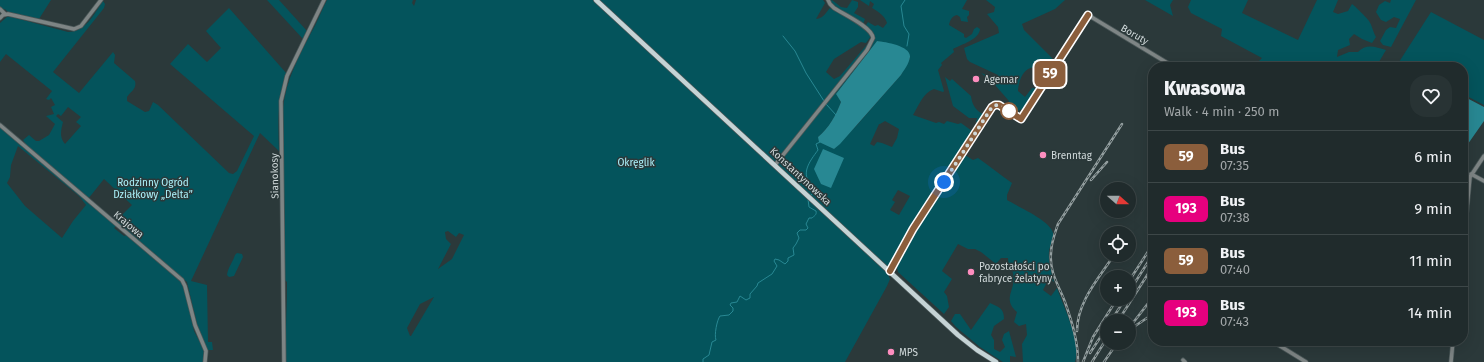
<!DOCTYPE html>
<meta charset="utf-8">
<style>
body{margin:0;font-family:"Fira Sans",sans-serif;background:#283334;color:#f1f3f6;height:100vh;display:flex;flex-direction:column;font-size:15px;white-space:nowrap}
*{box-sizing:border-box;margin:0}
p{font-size:13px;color:#a2a7a9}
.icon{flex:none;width:22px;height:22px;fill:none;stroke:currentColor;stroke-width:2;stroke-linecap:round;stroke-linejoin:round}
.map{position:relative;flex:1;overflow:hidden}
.sheet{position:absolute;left:1148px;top:62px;width:320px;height:284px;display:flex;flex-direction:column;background:#202b2c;border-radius:16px;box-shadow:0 4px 16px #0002,0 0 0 1px #3d4748}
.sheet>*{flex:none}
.badge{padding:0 8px;border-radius:6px;font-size:14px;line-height:26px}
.needle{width:26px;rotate:111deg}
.tools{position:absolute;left:1100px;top:182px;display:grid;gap:8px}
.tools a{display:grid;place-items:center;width:36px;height:36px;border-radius:50%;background:#202b2c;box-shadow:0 4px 16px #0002,0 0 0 1px #3d4748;font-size:20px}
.you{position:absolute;width:20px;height:20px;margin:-10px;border:3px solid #fff;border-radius:50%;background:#1a73e8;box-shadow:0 0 0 6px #1a73e833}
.map>.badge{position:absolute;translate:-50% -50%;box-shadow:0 0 0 2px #fff}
.round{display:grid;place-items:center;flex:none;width:42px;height:42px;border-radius:16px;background:#283334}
.overview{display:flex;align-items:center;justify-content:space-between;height:68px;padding:0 16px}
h1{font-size:19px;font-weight:800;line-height:30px}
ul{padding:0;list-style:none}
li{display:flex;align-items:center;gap:12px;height:52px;padding:0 16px;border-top:1px solid #3d4748}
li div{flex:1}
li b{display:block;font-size:15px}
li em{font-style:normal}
li .badge{min-width:44px;font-weight:700;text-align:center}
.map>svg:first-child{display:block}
.green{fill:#04545c;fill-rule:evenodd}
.water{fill:#288893}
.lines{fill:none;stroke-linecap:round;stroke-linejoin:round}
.stream{stroke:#288893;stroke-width:1}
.minor-casing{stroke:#495657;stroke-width:5}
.major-casing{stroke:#495657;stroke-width:6}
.minor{stroke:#7e8585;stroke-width:3.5}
.major{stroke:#c5d3d5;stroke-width:4.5}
.rail-casing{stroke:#95a0a1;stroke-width:2.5}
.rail{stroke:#2b393a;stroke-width:1;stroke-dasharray:3;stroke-linecap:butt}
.line-casing{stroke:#fff;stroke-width:9}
.line{stroke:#8b5e3c;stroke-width:6}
.walk{stroke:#d0d9da;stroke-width:4;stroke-dasharray:0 7.2}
.poi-dot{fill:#fd8ebf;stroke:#2b393a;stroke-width:1.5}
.stop-dot{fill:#fff;stroke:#8b5e3c;stroke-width:2}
.labels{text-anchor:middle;stroke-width:3;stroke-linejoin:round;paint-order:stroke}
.street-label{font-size:10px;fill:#d0d9da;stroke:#2b393a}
.poi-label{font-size:10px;fill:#d0d9da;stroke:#2b393a;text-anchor:start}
.park-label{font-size:10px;fill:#abf1fa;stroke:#2b393a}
</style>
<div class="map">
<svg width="1484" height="362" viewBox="0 0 1484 362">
<rect width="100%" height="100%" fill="#2b393a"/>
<path class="green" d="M 0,0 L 51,0 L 39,19 L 8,12 L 5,9 L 0,12 Z
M 267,0 L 279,0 L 307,31 L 303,39 Z
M 327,0 L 413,0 L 412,3 L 414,6 L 416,0 L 823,0 L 825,3 L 816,19 C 824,18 826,12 830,8 L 864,28 L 868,22 L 875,26 L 878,25 L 883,28 L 887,23 C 885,16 879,12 872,8 L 874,4 L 870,1 L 869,6 L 860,0 L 967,0 L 962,9 L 969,11 L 969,15 L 967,17 L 968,22 L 961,21 L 960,17 L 957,15 C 952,16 950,20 949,25 L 964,34 L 964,37 L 966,38 L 972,34 L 974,29 L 977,27 L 980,29 C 979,40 962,44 953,49 L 954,52 L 941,63 L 942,65 L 938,70 L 944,91 L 943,92 L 934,89 C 923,93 919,105 913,115 L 936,123 L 939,122 L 944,124 L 947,121 L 958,124 L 961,123 L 972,131 L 955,161 L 910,229 L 886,270 L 890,279 L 887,286 L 845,362 L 286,362 C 285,335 287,309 287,282 L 285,280 L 283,108 C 286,80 298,58 311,33 C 317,23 321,11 327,0 ZM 871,36 L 870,41 L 840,76 L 834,79 L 826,72 L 834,59 L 861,42 L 866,43 ZM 877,41 L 899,46 L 910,58 L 901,75 L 858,124 L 834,149 L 818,137 C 829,128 836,115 841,102 L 836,94 ZM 885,121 L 899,129 L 897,138 L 892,147 L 882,143 L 877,142 L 874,146 L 870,144 L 879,124 L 880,124 ZM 898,190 L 910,196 L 899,215 L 890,210 L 895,202 L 892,200 ZM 448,231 L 456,237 L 459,233 L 464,235 L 452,259 L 438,269 L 451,244 L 446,239 L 445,232 ZM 434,297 L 411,336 L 410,336 L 407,328 L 420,304 Z
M 832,0 L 841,7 L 847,8 L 852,0 L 858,2 L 858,7 L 854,13 L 865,19 L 863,24 L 832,5 L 830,1 Z
M 986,0 L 1065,0 L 1055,9 L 1022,24 L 1024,30 L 1052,58 L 1054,64 L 1041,84 L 1038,78 L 1043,72 L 1040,68 C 1025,64 1019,78 1018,91 L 1025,97 L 1032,88 L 1038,89 L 1025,108 L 1017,111 L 1007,106 L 1009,101 L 995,85 L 981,73 L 997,79 L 998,75 L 970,62 L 967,59 L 964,48 L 999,33 L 998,27 L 987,14 L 994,12 L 995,7 Z
M 1145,0 L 1173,0 L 1170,5 L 1173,16 Z
M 1191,0 L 1248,0 L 1242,13 L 1298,40 L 1317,0 L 1338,0 L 1333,12 L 1338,14 L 1348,11 L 1352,4 C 1355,6 1367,18 1369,21 C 1372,25 1373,32 1376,37 L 1372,43 L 1362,39 L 1354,34 L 1349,39 L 1350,45 L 1338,50 L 1337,57 L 1349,52 L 1358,52 C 1366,43 1376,47 1386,50 L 1376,67 L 1361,67 L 1357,65 L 1356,67 L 1260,67 L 1256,64 L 1262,58 L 1221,36 L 1222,29 L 1191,13 L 1188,7 Z
M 1391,0 L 1416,0 L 1391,47 L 1383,45 L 1380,41 L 1386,30 L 1390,27 L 1396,28 L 1400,19 L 1394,17 L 1386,22 L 1381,20 L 1376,12 L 1379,5 L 1385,1 L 1390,3 Z
M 103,1 L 105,4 L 104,8 L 53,72 L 79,93 L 113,52 L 115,55 L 114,63 L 135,81 C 137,89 131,91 127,97 L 127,101 L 145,112 L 149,111 L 153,102 L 158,105 L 229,173 L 233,174 L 237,171 L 254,136 L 170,64 L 188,44 L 207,62 L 221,48 L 206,31 L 229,8 L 287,74 C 277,100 278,124 279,151 L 260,133 L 191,281 L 207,285 L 208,342 L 212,342 L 213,350 L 207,350 L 198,328 L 187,282 L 116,221 L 132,205 L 104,179 L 88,199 L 29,149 L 23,140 L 29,135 L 36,141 L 39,141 L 49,135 L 55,124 L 46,116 L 54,114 L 51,107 L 55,105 L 51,98 L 49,100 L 46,99 L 52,91 L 6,54 L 0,62 L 0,23 L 8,16 L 68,32 C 86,32 94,14 103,1 ZM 68,107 L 81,117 L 76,122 L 81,126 L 65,144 C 59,137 61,130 63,122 L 56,116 L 58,114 L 61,116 Z
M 1431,12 L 1484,40 L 1484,105 L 1463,94 L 1463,67 L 1393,67 L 1399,62 Z
M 945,77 L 950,81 L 952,79 L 971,96 C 972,104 975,110 983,114 L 978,123 L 976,122 L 977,118 L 969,118 L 953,106 Z
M 0,126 L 117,225 L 114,228 L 124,236 L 127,235 L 184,285 L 194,331 L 204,350 L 204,362 L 0,362 ZM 18,146 L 79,196 L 86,205 L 73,221 L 62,238 L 25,206 L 7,183 L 10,177 L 11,165 Z
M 965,155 L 973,160 L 978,158 C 990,166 1000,175 1012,183 L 1007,195 L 1007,200 C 1017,206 1051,221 1053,233 C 1054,238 1050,246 1049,251 C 1048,262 1051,272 1054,282 L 1049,278 L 1043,290 L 1051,296 L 1057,288 C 1064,308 1081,341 1075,362 L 1023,362 L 1022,344 L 1027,335 L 1026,324 L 1019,326 L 1014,322 L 1017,312 C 1001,298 1017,290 1013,273 C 1011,268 1008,266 1008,258 L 1001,258 L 996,264 L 981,252 L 975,249 L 968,249 L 958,244 L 942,271 L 952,279 L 944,292 L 947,296 L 949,307 L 944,314 L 898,272 L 897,267 L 918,229 Z
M 237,253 L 242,254 L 243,257 L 234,276 L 229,277 L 227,275 C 228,267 233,262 235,255 Z
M 990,303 C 999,307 1004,308 1004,319 L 994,326 L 991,335 L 994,340 L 994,349 L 1000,352 L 1005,347 L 1002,340 L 1004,334 L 1009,331 L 1016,357 L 1010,356 L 1010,362 L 1012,362 L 1003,362 L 980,347 L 956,327 L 951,321 L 955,314 L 960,314 L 971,330 Z"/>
<path class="water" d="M 877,41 C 886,42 911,46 910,57 C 909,64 904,70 901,75 L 840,144 L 834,149 L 819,142 L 818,137 C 829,128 836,115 841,102 L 836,94 Z
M 1463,96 L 1484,107 L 1484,121 L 1463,151 Z
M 823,149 L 844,158 L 831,188 L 821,184 L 814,169 Z"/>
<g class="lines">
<path class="stream" d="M 905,0 L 901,6 L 904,26 L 909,34 L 907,46
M 783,36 L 795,51 L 806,73 L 824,101
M 826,104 L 836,115
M 811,195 L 816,190 C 813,187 810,183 808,180 C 802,170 813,157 818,150 L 816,144 L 820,142
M 703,362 L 703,359 L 709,355 L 712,342 L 716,340 C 714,335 717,320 720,316 L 729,315 L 733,311 L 733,308 L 730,305 L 731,303 L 737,302 L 740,296 L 746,300 L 750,298 L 750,294 L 757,286 L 758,283 L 772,274 L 777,266 L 774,261 L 775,259 L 779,260 L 785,264 L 788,261 L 788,258 L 794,255 L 793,248 L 796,244 L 799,238 L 797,233 L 800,230 L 806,230 L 808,228 L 806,224 L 809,218 L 812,218 C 814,216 817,215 816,211 L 809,207 L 808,199"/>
<g class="minor-casing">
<path id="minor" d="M 0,9 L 5,14
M 0,18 L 3,15 L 8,14 L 74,29 L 81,26 L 101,0
M 0,125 L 182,280 L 185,286 L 195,325 L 206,351 L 205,362
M 775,165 L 867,50 L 873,38 C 872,27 843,14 834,8 L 830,4 L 828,0
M 1471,174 L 1484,181
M 1463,250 L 1470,177 L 1484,156
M 890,271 L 913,229 L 992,107 L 995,105 L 999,105 L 1021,119 L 1088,15 L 1174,67
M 1272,341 L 1306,362
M 1183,360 L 1185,362
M 284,362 L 281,101 L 287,76 L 324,0
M 1451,362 L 1453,341"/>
</g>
<g class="major-casing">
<path id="major" d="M 596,0 L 958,335 L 977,350 L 996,362"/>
</g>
<use href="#minor" class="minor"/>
<use href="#major" class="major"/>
<g class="rail-casing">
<path id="rail" d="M 1091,180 L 1107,162
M 1129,281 L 1153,244
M 1129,292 L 1153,254
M 1111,321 L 1125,299
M 1118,321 L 1153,266
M 1135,326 L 1153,314
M 1129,328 L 1153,297
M 1077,331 C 1077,302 1099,278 1114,255
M 1090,353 L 1107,327
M 1078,362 C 1078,341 1072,322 1065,302 C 1059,286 1049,272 1051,253 C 1051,243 1055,233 1058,224 L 1122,124
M 1083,362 L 1093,337 L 1117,299
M 1092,362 L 1107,338
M 1104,362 L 1117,343"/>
</g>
<use href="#rail" class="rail"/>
</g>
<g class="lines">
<g class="line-casing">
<path id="line" d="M 890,271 L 913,229 L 992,107 L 995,105 L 999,105 L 1021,119 L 1088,15"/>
</g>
<use href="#line" class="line"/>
<path class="walk" d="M 944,182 L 992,107 C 999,102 1004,109 1009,111"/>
</g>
<g class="poi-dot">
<circle cx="976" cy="79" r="4"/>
<circle cx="1043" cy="155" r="4"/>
<circle cx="971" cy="272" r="4"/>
<circle cx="891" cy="352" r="4"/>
</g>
<circle class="stop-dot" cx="1009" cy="111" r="8"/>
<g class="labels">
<g class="street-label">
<text transform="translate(1135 34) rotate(30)" y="4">Boruty</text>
<text transform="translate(274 176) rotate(-91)" y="4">Sianokosy</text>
<text transform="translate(801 176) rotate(43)" y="4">Konstantynowska</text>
<text transform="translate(129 224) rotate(40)" y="4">Krajowa</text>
</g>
<g class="poi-label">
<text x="984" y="83">Agemar</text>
<text x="1051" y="159">Brenntag</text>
<text x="979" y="270">Pozostałości po<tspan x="979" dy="12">fabryce żelatyny</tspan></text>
<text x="899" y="356">MPS</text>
</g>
<g class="park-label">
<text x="636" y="166">Okręglik</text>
<text x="153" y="186">Rodzinny Ogród<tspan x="153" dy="12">Działkowy „Delta”</tspan></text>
</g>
</g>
</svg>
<div class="tools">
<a><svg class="needle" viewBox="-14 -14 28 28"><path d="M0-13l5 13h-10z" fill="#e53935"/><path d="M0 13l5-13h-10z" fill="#a2a7a9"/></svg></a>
<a><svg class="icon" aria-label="locate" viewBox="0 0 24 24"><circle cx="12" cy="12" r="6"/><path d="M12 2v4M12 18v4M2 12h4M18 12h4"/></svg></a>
<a>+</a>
<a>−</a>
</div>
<div class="you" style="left:944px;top:182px"></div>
<b class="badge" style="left:1050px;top:74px;background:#8b5e3c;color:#fff">59</b>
<section class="sheet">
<div class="overview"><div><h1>Kwasowa</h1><p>Walk · 4 min · 250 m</p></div><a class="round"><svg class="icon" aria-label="heart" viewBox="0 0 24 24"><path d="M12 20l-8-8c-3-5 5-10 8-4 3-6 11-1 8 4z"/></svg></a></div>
<ul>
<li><span class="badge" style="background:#8b5e3c;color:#fff">59</span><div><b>Bus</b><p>07:35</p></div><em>6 min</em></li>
<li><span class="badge" style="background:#e6007e;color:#fff">193</span><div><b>Bus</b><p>07:38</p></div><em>9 min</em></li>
<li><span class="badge" style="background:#8b5e3c;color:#fff">59</span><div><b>Bus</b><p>07:40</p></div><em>11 min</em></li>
<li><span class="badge" style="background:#e6007e;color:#fff">193</span><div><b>Bus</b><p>07:43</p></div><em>14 min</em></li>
</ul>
</section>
</div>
